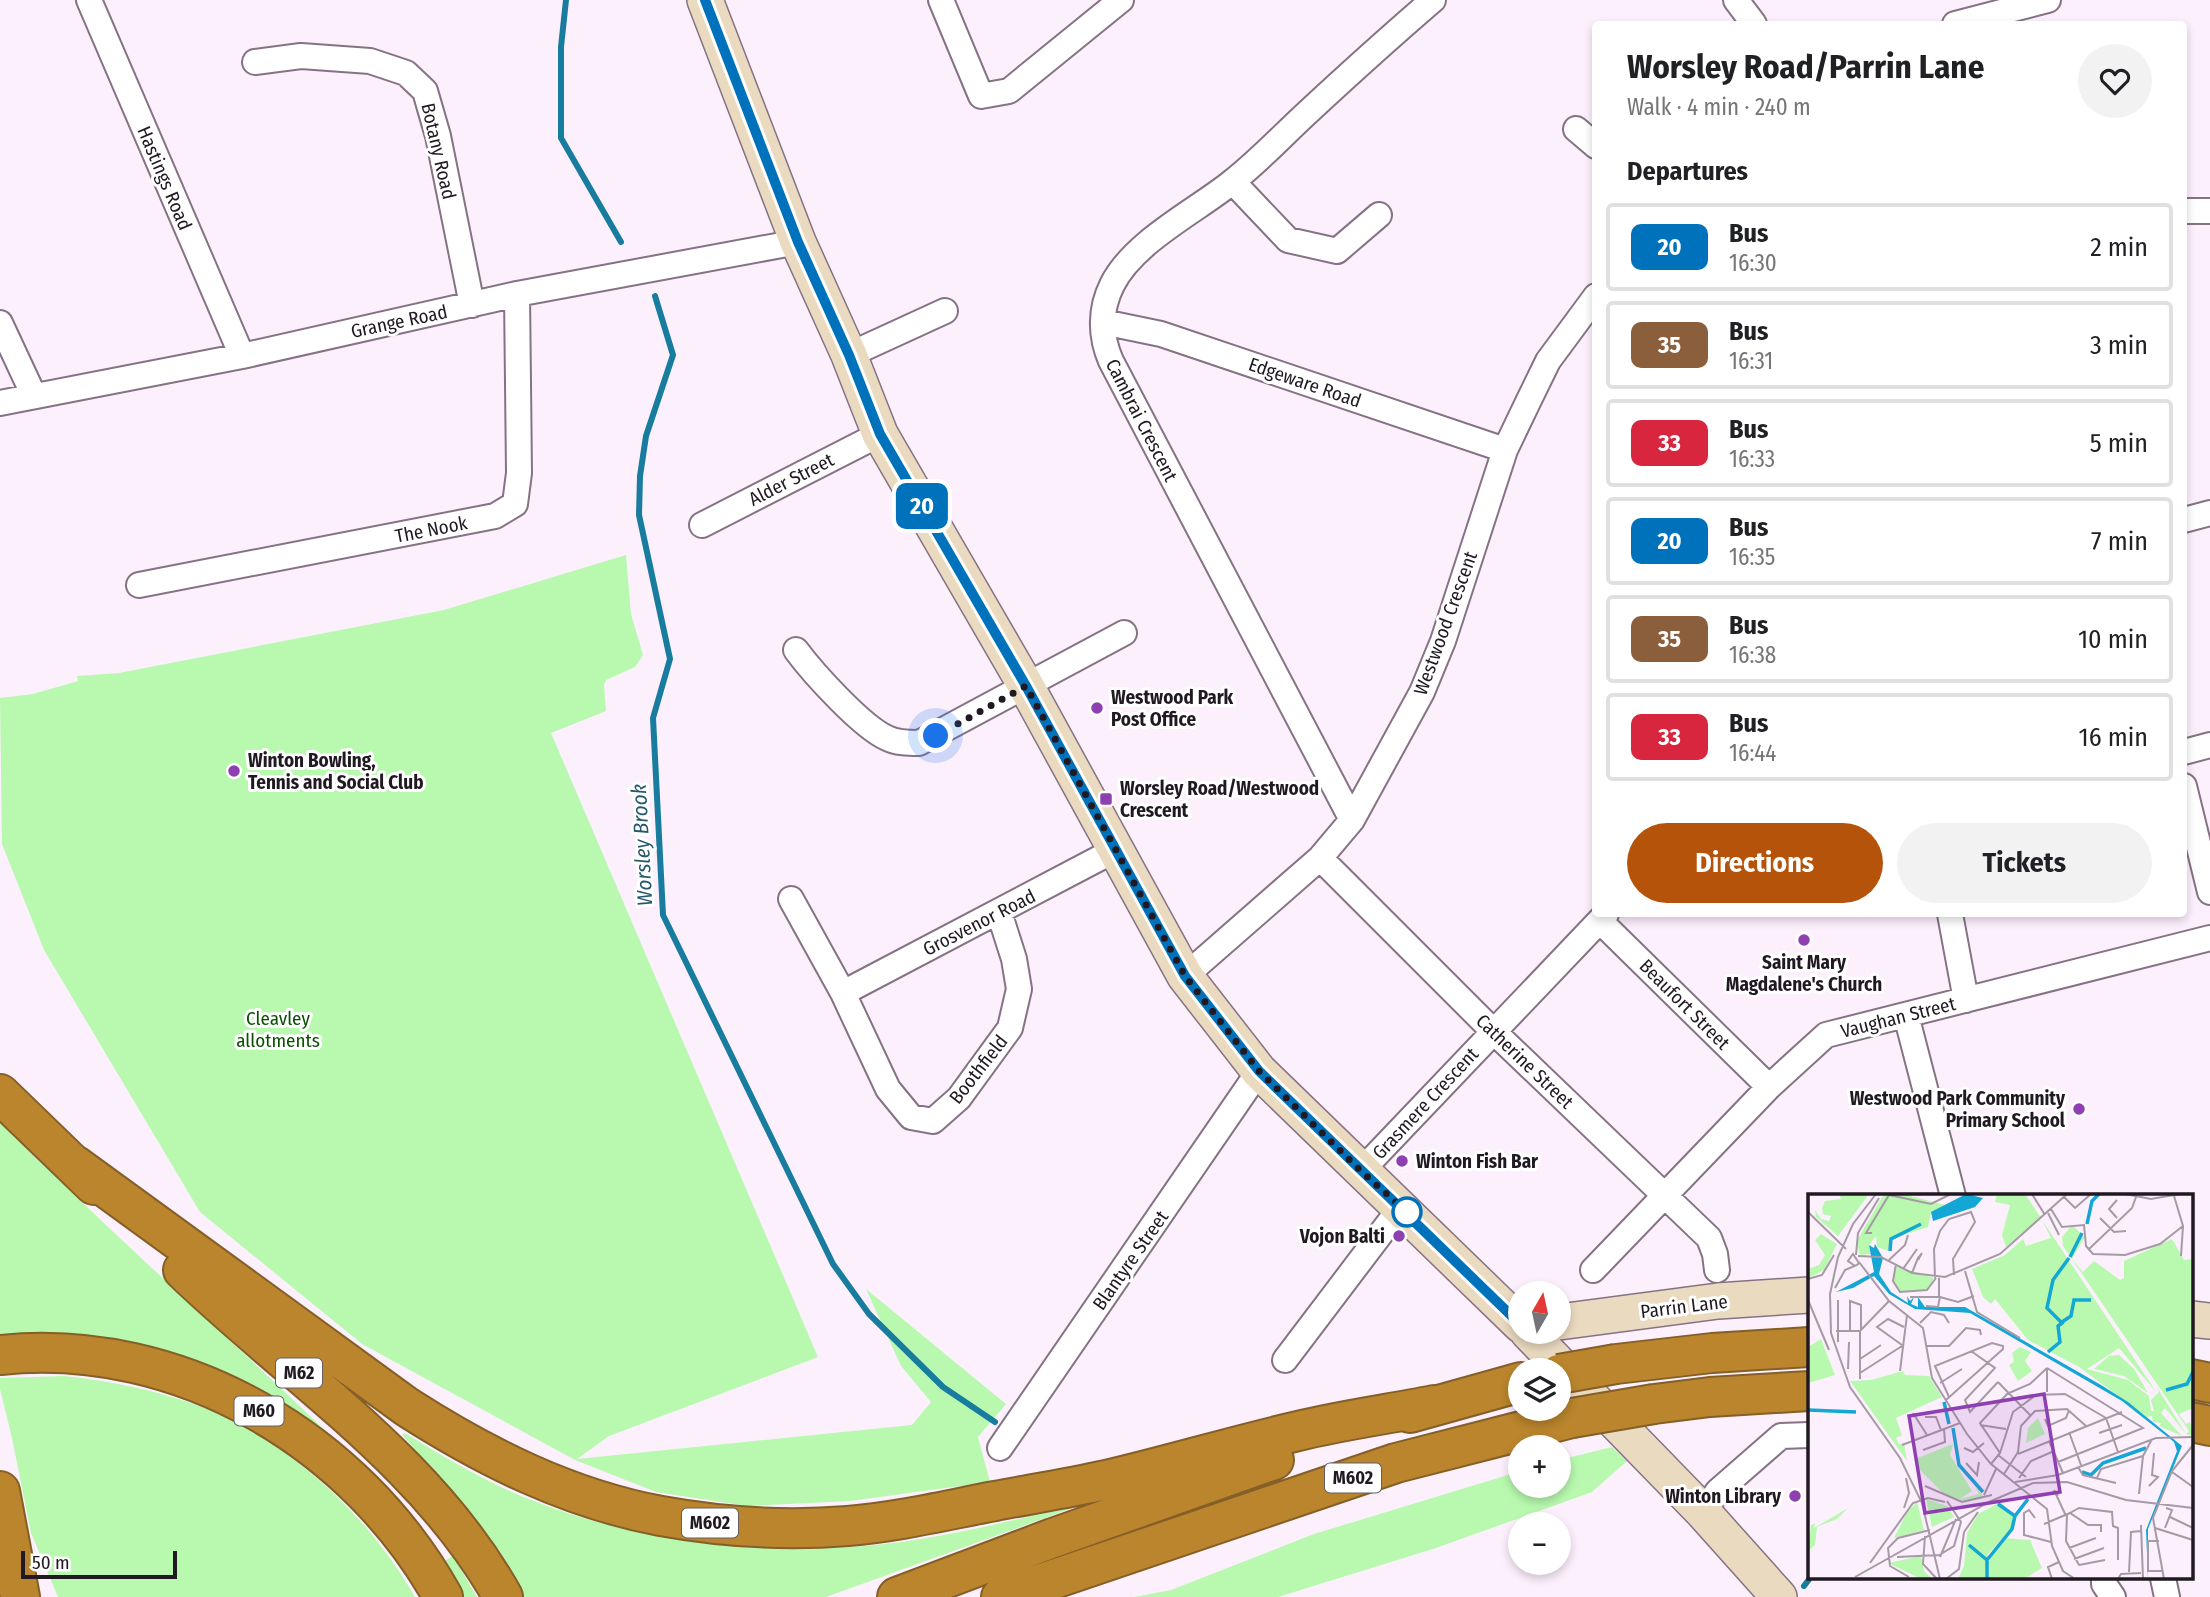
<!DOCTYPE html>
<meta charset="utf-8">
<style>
body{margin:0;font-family:"Fira Sans Condensed",sans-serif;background:#f2f2f2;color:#202124;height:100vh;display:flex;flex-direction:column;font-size:26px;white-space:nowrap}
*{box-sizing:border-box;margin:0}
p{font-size:23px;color:#757577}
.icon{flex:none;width:38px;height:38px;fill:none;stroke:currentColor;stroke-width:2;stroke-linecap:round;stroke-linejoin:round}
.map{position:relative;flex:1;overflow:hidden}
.panel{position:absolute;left:1592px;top:21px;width:595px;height:896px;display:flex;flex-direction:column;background:#fff;border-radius:7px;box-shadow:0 4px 10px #0003}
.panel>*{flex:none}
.badge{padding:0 14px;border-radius:10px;font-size:24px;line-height:46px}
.needle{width:46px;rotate:9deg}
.controls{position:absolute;left:1508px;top:1281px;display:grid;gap:14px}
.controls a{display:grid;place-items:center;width:63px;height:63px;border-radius:50%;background:#fff;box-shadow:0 4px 10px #0003;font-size:35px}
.scale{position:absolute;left:21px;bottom:18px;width:156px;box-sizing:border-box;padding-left:7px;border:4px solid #201921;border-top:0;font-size:19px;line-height:24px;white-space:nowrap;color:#201921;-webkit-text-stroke:5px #fff;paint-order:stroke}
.you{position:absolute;width:35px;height:35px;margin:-18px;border:5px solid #fff;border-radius:50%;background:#1a73e8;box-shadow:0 0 0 10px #1a73e833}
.map>.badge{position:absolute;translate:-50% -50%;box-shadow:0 0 0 4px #fff}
h2{padding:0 35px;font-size:26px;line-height:63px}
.round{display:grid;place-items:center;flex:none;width:74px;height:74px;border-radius:37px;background:#f2f2f2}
.headline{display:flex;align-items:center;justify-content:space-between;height:119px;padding:0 35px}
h1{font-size:33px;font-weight:700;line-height:52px}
.primary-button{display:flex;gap:14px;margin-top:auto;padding:14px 35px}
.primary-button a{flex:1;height:80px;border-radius:42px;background:#b45309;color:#fff;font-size:28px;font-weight:700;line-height:80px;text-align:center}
.primary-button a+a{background:#f2f2f2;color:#202124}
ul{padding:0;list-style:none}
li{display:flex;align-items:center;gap:21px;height:88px;margin:0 14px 10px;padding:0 21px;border:4px solid #e0e0e0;border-radius:7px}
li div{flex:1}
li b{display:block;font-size:26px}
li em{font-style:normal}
li .badge{min-width:77px;font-weight:700;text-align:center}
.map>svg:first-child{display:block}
.green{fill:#b8f9af}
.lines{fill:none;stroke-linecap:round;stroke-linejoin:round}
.stream{stroke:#187c9f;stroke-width:6}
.minor-casing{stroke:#857385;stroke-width:28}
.secondary-casing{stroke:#857385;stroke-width:38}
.motorway-casing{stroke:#845f28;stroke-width:42}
.minor{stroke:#fff;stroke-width:24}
.secondary{stroke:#eadac0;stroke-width:35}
.motorway{stroke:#ba852c;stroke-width:38}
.motorway-bridge-casing{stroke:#845f28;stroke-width:42;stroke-linecap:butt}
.motorway-bridge{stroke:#ba852c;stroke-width:38}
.line-casing{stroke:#fff;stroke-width:16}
.line{stroke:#0072bc;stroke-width:10}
.walk{stroke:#201921;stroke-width:7;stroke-dasharray:0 12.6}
.poi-dot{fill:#8e40b0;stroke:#fff;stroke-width:2.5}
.stop-dot{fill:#fff;stroke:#0072bc;stroke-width:3.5}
.labels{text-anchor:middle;stroke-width:6;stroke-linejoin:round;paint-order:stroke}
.shield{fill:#fff;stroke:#635e64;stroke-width:2}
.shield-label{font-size:18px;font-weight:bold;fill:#201921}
.street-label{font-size:19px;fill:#201921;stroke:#fff}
.poi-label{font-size:19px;font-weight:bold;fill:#201921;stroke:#fff;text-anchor:start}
.park-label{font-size:19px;fill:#095100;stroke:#fff}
.water-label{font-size:21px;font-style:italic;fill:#26596d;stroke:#fff}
.inset-river{fill:none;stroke:#14a7d5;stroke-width:3.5}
.inset-road{fill:none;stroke:#a59aa5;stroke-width:2}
.view{fill:#8e40b0;fill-opacity:0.15;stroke:#8e40b0;stroke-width:3.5}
.inset-edge{fill:none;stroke:#201921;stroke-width:3.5}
</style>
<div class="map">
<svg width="2210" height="1597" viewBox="0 0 2210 1597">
<rect width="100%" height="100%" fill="#fdf0fd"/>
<path class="green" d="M 626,555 L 631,614 L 643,655 L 635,667 L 606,680 L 604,685 L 606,711 L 551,733 L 818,1357 L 609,1436 L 577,1459 L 912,1425 L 931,1402 L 901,1366 L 866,1289 L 1006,1404 L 978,1437 L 990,1482 L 850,1501 L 747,1506 L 656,1492 L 575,1460 L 362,1344 L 200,1212 L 44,950 L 2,844 L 0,698 L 33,694 L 78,681 L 77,676 L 119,673 L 444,610 Z
M 0,1122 C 109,1232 226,1334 337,1442 L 286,1407 L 66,1335 L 0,1334 Z
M 64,1376 C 111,1381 155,1390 199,1406 C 288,1439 369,1516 415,1597 L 58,1597 L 31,1533 L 12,1438 L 0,1389 L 0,1378 Z
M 405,1433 C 442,1456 481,1479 521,1496 C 628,1539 734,1554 849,1547 C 926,1543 1003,1522 1078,1506 L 826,1597 L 524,1597 L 501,1553 L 466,1506 L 402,1435 Z
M 1612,1447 L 1627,1461 L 1592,1492 L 1436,1548 L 1278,1597 L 1134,1597 L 1171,1590 L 1314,1534 L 1521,1471 L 1521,1486 L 1559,1486 L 1559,1460 Z
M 453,1556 L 477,1597 L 461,1597 L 442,1562 Z"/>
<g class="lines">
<path class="stream" d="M 566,0 L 561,47 L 561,138 L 621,242
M 655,296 L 673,355 L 646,436 L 640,476 L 639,515 L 670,659 L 653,718 L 663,915 L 833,1264 L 869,1314 L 943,1387 L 995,1422
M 1804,1586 L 1810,1578"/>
<g class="minor-casing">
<path id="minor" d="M 89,0 L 242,356
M 941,0 L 981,96 L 1009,91 L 1121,0
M 1736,0 L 1754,24
M 1955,24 L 2048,0
M 255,62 L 301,56 L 370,61 L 406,73 L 425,91 L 438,136 L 472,305
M 1576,129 L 1596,146
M 1233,182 L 1288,240 L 1337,251 L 1379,215
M 2184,211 L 2210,211
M 1103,322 L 1161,334 L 1505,450
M 0,323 L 34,396
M 849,355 L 945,311
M 0,403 L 242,356 L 517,294 L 798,242
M 2184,520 L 2210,513
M 702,525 L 880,434
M 139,585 L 495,516 L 515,504 L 519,473 L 517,294
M 796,650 C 813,673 862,727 887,738 C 897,743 908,743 919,743 L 1124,633
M 2184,752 L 2210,745
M 2184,786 L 2210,892
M 1352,820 L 1111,361 C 1100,336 1100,309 1112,285 C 1133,242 1196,211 1232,182 C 1259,161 1282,136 1307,113 C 1348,75 1390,37 1433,0
M 1320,858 L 1493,1031 L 1709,1238 L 1715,1254 L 1717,1270
M 791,899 L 843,993 L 888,1089 L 911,1117 L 933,1121 L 959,1098 L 1010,1028 L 1019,989 L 1014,959 L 999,912
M 1950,914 L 1966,1000
M 1600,921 L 1769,1087
M 1185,976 L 1320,858 L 1352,820 L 1422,692 L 1443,641 L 1505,450 L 1528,402 L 1548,361 L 1596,296
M 843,993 L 1115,850
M 1906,1015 L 1953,1196
M 1361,1171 L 1606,914
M 1593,1270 L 1769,1087 L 1826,1035 L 2210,938
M 1285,1360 L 1401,1207
M 1000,1448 L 1259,1071
M 1703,1512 L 1718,1491 L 1781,1436 L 1809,1435
M 2104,1578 L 2104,1584 L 2113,1597
M 2163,1578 L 2167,1597"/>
</g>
<g class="secondary-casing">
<path id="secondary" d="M 705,0 L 798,242 L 849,355 L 880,434 L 1026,686 L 1185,976 L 1259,1071 L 1521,1325
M 2191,1319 L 2210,1321
M 1559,1322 L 1718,1301 L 1809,1295
M 1528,1332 L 1703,1512 L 1779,1597"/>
</g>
<g class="motorway-casing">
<path id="motorway" d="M 0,1094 L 94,1185
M 76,1166 L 407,1407 C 485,1457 569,1499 661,1516 C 722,1527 786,1531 848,1526 C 898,1522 947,1510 995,1501 C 1032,1494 1069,1488 1106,1480 C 1170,1465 1233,1446 1298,1431 C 1343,1420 1389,1414 1434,1405
M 183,1270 C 292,1375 428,1462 503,1597
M 0,1355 C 181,1336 357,1442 443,1597
M 1616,1364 L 1712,1353 L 1809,1347
M 2191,1379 L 2210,1383
M 1654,1404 L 1710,1397 L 1809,1391
M 1410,1413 L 1521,1382
M 2191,1422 L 2210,1426
M 0,1491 L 20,1597
M 897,1597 L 1053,1538 L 1274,1460
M 1001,1597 L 1396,1463 L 1572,1418"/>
</g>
<use href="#minor" class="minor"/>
<use href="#secondary" class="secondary"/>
<use href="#motorway" class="motorway"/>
<g class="motorway-bridge-casing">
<path id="motorway-bridge" d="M 1559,1374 L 1616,1364
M 1572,1418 L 1654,1404"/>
</g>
<use href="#motorway-bridge" class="motorway-bridge"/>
</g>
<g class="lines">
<g class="line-casing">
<path id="line" d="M 705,0 L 798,242 L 849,355 L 880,434 L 1026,686 L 1185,976 L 1259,1071 L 1521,1325"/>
</g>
<use href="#line" class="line"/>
<path class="walk" d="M 936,736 L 1026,686 L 1185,976 L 1259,1071 L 1361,1171 L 1407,1212"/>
</g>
<g class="poi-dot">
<circle cx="1097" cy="708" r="7"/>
<circle cx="234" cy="771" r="7"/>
<rect x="1099" y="792" width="14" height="14" rx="3.5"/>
<circle cx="1804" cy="940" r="7"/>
<circle cx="2079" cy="1109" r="7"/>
<circle cx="1402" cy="1161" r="7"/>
<circle cx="1399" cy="1236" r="7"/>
<circle cx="1795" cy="1496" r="7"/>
</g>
<circle class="stop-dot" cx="1407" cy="1212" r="14"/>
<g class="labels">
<g class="shield">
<rect x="276" y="1358.5" width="46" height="29" rx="5"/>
<rect x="234.5" y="1396.5" width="49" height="29" rx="5"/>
<rect x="1325" y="1463.5" width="56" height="29" rx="5"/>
<rect x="682" y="1508.5" width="56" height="29" rx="5"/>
</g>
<g class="shield-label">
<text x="299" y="1379">M62</text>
<text x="259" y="1417">M60</text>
<text x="1353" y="1484">M602</text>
<text x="710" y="1529">M602</text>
</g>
<g class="street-label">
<text transform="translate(439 151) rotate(77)" y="7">Botany Road</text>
<text transform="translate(165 178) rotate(67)" y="7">Hastings Road</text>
<text transform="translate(399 321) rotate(-12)" y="7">Grange Road</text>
<text transform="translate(1305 382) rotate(19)" y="7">Edgeware Road</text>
<text transform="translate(1142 420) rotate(63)" y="7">Cambrai Crescent</text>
<text transform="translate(791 479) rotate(-27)" y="7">Alder Street</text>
<text transform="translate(431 529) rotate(-11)" y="7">The Nook</text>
<text transform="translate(1445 623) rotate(-70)" y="7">Westwood Crescent</text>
<text transform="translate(979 922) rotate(-27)" y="7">Grosvenor Road</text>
<text transform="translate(1685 1004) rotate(45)" y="7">Beaufort Street</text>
<text transform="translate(1898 1017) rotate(-14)" y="7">Vaughan Street</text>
<text transform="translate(1525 1061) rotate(44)" y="7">Catherine Street</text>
<text transform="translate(978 1069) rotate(-52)" y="7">Boothfield</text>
<text transform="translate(1425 1103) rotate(-47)" y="7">Grasmere Crescent</text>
<text transform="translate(1130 1260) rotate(-55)" y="7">Blantyre Street</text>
<text transform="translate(1684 1306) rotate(-7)" y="7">Parrin Lane</text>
</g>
<g class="poi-label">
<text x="1111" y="704">Westwood Park<tspan x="1111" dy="22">Post Office</tspan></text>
<text x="248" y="767">Winton Bowling,<tspan x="248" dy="22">Tennis and Social Club</tspan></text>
<text x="1120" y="795">Worsley Road/Westwood<tspan x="1120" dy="22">Crescent</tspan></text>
<text x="1804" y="969" text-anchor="middle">Saint Mary<tspan x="1804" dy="22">Magdalene's Church</tspan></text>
<text x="2065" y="1105" text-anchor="end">Westwood Park Community<tspan x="2065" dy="22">Primary School</tspan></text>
<text x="1416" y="1168">Winton Fish Bar</text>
<text x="1385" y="1243" text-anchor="end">Vojon Balti</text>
<text x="1781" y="1503" text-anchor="end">Winton Library</text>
</g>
<g class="park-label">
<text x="278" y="1025">Cleavley<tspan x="278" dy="22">allotments</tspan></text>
</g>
<g class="water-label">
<text transform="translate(642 845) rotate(-93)" y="7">Worsley Brook</text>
</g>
</g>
<g transform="translate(1808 1194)">
<rect width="385" height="385" fill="#fdf0fd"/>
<path d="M 31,0 L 61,0 L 30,42 L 8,23 L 7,16 L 13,25 L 21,27 L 23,22 L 15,20 L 14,14 L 17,7 L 33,5 ZM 76,0 L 95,0 L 141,12 L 123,18 L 120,33 L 83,45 L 80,57 L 69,53 L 68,42 L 61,51 L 63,60 L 52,61 L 48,48 ZM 189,0 L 217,0 L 233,24 L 198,53 L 194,41 L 202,11 L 187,8 ZM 234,26 L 349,199 L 311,154 L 279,175 L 320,186 L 341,202 L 343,216 L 346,218 L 343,206 L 351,198 L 349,193 L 378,240 L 381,237 L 255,52 L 254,43 L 264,31 L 277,43 L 264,65 L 275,78 L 286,67 L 312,86 L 316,84 L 316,67 L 364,45 L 376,66 L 385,65 L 385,214 L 371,220 L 378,230 L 382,228 L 385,242 L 378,240 L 357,214 L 353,219 L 374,242 L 351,232 L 354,229 L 345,228 L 344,222 L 339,223 L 271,173 L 220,146 L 187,105 L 183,110 L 175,103 L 164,75 L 197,61 L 215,45 L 218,52 L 243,44 ZM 13,40 L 29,50 L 16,76 L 0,84 L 0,75 L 11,71 L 17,61 L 7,46 ZM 89,72 L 126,84 L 121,95 L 93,98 L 85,86 ZM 13,145 L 27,181 L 0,189 L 0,153 ZM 212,153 L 223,158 L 217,167 L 224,177 L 210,187 L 201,171 L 206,168 L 204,159 ZM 311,161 L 326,175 L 340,199 L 316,182 L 286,175 L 301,162 ZM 95,177 L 97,181 L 121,182 L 134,203 L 88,224 L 94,241 L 88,244 L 91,250 L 96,249 L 99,267 L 42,187 L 63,186 ZM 230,224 L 237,240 L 218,249 L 220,234 ZM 145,250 L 142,261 L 164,297 L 152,305 L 171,300 L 167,292 L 176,303 L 156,307 L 136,300 L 109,273 L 107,265 ZM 213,297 L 193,308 L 207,323 L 204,334 L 180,360 L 177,385 L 150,385 L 156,372 L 159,339 L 170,320 ZM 118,305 L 139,312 L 146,323 L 124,333 ZM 109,308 L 116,336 L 86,344 L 99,318 ZM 40,314 L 29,325 L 9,333 L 7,351 L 0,357 L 3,331 L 7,329 L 6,334 ZM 196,344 L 222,346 L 234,374 L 216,385 L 180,385 L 180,368 ZM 113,362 L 116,377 L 124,385 L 113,385 L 80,369 Z" fill="#b8f9af"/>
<path d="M 158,0 L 175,4 L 167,13 L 125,27 L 123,18 ZM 67,50 L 75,64 L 71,80 L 83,98 L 100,109 L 99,102 L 102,107 L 106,103 L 103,110 L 110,113 L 110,103 L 117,113 L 157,113 L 293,191 L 320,208 L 374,252 L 340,335 L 340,385 L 338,336 L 369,257 L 366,248 L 314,207 L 162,119 L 107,115 L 81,100 L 66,82 L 45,94 L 28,98 L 66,78 L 61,51 L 66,54 Z" fill="#14a7d5"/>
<path class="inset-river" d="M 279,30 L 284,7 L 291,0M 82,57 L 83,45 L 113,30M 262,63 L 274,39M 254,128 L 263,122 L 266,106 L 283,106M 240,158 L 252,148 L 250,132 L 254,129 L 239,114 L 245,86 L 261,64M 358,196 L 379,190 L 385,178M 136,208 L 141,230M 0,216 L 48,218M 145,234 L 151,271 L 175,298M 274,278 L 283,281 L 295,269 L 338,254M 207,322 L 220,305M 161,351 L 179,366M 179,385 L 179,366 L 204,335 L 207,322 L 190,310"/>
<path class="inset-road" d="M 68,0 L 45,30 L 30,63 L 22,100 L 23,139 L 42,193 L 92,264 L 114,309 L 132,385M 224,0 L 237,21M 317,0 L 343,5 L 372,0M 256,3 L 267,14 L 283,0M 309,6 L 301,15 L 309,24M 243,15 L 254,33 L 276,31 L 278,52 L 285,60 L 317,61 L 352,50 L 375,32 L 366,2M 0,18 L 38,55M 240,19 L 251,41M 292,24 L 306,38 L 318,37M 64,39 L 58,39 L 81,1 L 123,10 L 143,0M 280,56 L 324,14 L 328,3M 48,61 L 50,39 L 71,4M 50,62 L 73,63 L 104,79 L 137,83 L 192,60 L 259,0M 373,62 L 375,32M 81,66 L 97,51 L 100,41M 51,68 L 81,107 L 115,134 L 124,184 L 159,240 L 183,270 L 239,315 L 244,352 L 255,377 L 267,385M 88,70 L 85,87 L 92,98 L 119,96 L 128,84M 95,75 L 109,55M 157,77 L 169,118 L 212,144M 104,79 L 110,64 L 114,59 L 110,66M 127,84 L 126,55 L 132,37 L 141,25 L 163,18 L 167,28 L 145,65 L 146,81M 0,85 L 14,81 L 26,61M 27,94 L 37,76 L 49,71 L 51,69 L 45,60 L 40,67 L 47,72M 102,103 L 131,103 L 131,84M 0,106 L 21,156M 118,112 L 130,113 L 132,103 L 150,108 L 166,102M 112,129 L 123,118 L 136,121 L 141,129M 28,137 L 52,137 L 81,107M 42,137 L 42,107 L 53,111 L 53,135M 30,148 L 30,106M 94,151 L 69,133 L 80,125 L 96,133M 119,152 L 141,152 L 158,134 L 172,136 L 173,141M 163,157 L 187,174 L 157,206 L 162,218 L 190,188M 52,165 L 73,151M 239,174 L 335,234 L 250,268M 239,174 L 239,198M 40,175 L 41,148M 92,177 L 99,121M 52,179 L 94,152M 52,185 L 52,137M 190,188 L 222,221M 132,189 L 154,175M 201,199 L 222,190 L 239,174M 138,206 L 195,155 L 195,152 L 184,149 L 127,172 L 141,203M 105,219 L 119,241M 117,223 L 128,223 L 133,236M 298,224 L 310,258M 237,225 L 240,232 L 258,224 L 261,216M 172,231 L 198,235M 261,238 L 273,271M 291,239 L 314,231M 241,247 L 255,279M 94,251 L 152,229M 156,254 L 165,258 L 176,249M 115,256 L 137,248 L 136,235M 192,259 L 172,229 L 201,198M 210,260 L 314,218M 190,261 L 218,283M 158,269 L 169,281 L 171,268M 183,270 L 192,259 L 205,218 L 228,201 L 257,200 L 298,224M 270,273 L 275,281 L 308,289M 364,278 L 385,293M 196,280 L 210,258 L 213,232 L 227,217 L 259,215 L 278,232M 211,284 L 223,267 L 246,257M 289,284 L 293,275 L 335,262M 207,288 L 250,281 L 348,244 L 385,243M 117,292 L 154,308 L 184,301M 341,292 L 350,283 L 344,281 L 346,259M 331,300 L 335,262 L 344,245M 176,301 L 188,275M 250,302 L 246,296 L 258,322M 96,314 L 101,299 L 98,284M 262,319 L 271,314 L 304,318 L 305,332 L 310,334 L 310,366M 259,321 L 258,347 L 271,371M 362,323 L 385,334M 227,324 L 221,316 L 216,319 L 216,341 L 243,348M 236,330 L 262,319 L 280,331 L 293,331 L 293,338M 333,331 L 335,385M 347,334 L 385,346M 357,334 L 364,316 L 358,314M 117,342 L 115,370 L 129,385M 351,347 L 340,347 L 340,377 L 354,377M 261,354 L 288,344M 89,363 L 131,361 L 146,352 L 153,328 L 139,307M 132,363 L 148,325M 266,365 L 296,354M 62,369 L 105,309 L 120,304 L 137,308M 271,371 L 297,366M 321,378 L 323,338 L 333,337M 47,383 L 181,308 L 225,289 L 259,288 L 318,306 L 385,314M 101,383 L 82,372 L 80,354 L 90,344 L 122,336M 50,385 L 110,385M 138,385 L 151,375 L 156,338 L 170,318M 244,385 L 240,373 L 251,368M 310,385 L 313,380 L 333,379M 356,385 L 345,324 L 364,277 L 385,251"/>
<path class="view" d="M 236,200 L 252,298 L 117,319 L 101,222 Z"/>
<rect width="385" height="385" class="inset-edge"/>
</g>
</svg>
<div class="controls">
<a><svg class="needle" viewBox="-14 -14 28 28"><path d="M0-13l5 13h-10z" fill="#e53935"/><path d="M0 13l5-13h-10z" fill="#757577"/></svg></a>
<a><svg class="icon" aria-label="layers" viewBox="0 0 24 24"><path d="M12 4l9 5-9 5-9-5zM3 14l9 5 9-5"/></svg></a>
<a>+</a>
<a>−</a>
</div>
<div class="scale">50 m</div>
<div class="you" style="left:936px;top:736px"></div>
<b class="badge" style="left:922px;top:506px;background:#0072bc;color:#fff">20</b>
<section class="panel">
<div class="headline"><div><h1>Worsley Road/Parrin Lane</h1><p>Walk · 4 min · 240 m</p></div><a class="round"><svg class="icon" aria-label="heart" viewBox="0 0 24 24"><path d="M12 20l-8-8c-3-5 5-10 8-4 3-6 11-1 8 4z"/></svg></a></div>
<h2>Departures</h2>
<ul>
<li><span class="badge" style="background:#0072bc;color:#fff">20</span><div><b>Bus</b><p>16:30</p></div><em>2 min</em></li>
<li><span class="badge" style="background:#8b5e3c;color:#fff">35</span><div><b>Bus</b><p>16:31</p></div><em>3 min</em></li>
<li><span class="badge" style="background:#d7263d;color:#fff">33</span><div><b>Bus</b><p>16:33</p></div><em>5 min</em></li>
<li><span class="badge" style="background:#0072bc;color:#fff">20</span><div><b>Bus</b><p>16:35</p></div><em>7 min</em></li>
<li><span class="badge" style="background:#8b5e3c;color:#fff">35</span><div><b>Bus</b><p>16:38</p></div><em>10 min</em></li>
<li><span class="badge" style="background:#d7263d;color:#fff">33</span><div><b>Bus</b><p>16:44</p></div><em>16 min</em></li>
</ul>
<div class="primary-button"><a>Directions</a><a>Tickets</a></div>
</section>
</div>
